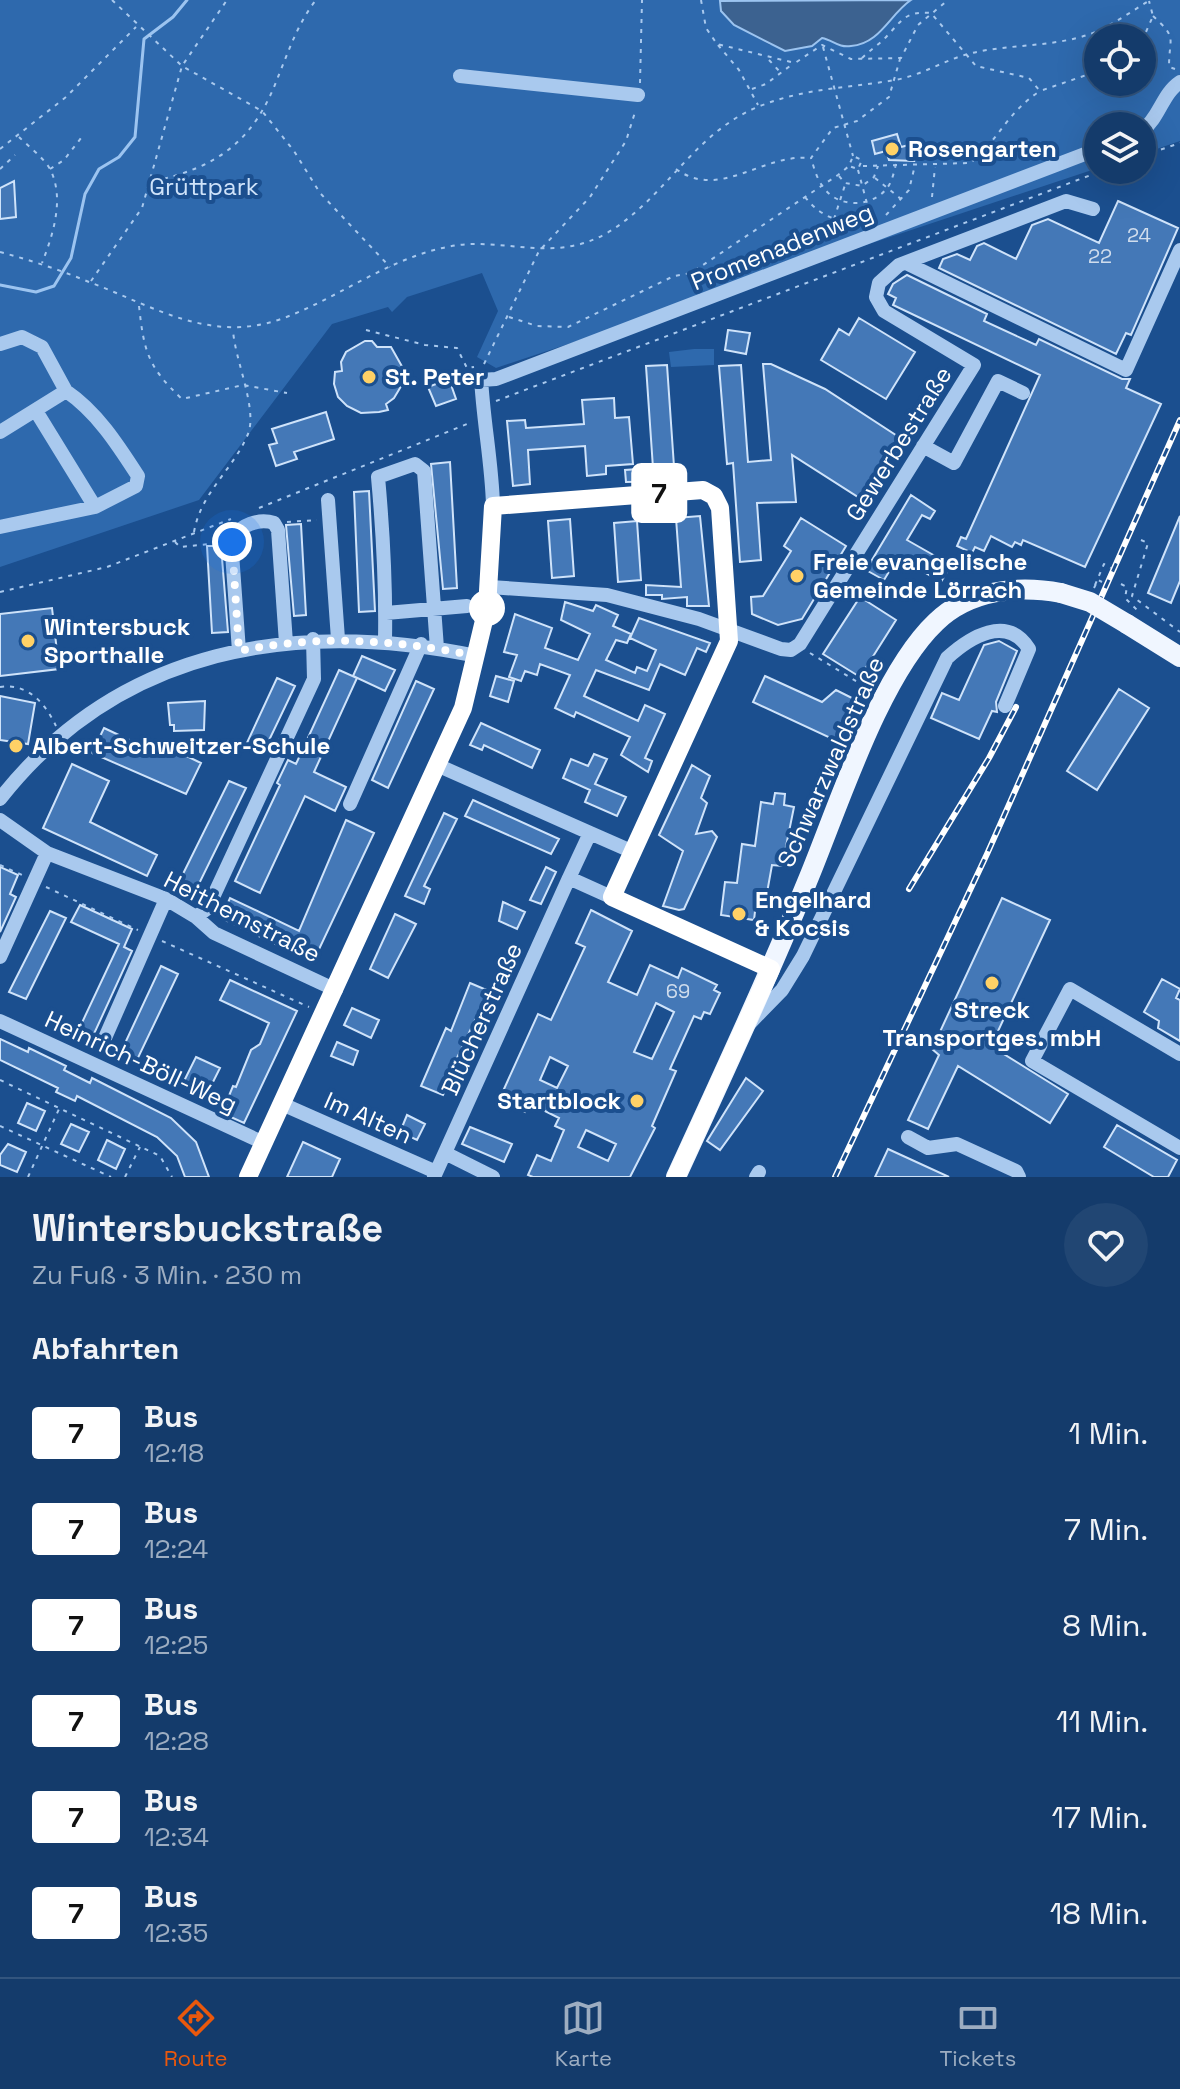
<!DOCTYPE html>
<html lang="de">
<meta charset="utf-8">
<style>
body{margin:0;font-family:"Space Grotesk",sans-serif;background:#214673;color:#f1f3f6;height:100vh;display:flex;flex-direction:column;font-size:30px;white-space:nowrap}
*{box-sizing:border-box;margin:0}
p{font-size:26px;color:#9dadc1}
.icon{flex:none;width:44px;height:44px;fill:none;stroke:currentColor;stroke-width:2;stroke-linecap:round;stroke-linejoin:round}
.map{position:relative;height:1177px;overflow:hidden}
.sheet{display:flex;flex-direction:column;background:#143b6b;flex:1}
.sheet>*{flex:none}
.badge{padding:0 16px;border-radius:6px;font-size:28px;line-height:52px}
.buttons{position:absolute;left:1084px;top:24px;display:grid;gap:16px}
.buttons a{display:grid;place-items:center;width:72px;height:72px;border-radius:50%;background:#143b6b;box-shadow:0 8px 32px #0002,0 0 0 2px #33557e;font-size:40px}
.you{position:absolute;width:40px;height:40px;margin:-20px;border:6px solid #fff;border-radius:50%;background:#1a73e8;box-shadow:0 0 0 12px #1a73e833}
.map>.badge{position:absolute;translate:-50% -50%;box-shadow:0 0 0 4px #fff}
h2{padding:0 32px;font-size:30px;line-height:72px}
.round{display:grid;place-items:center;flex:none;width:84px;height:84px;border-radius:42px;background:#214673}
.headline{display:flex;align-items:center;justify-content:space-between;height:136px;padding:0 32px}
h1{font-size:38px;font-weight:700;line-height:60px}
ul{padding:0;list-style:none}
li{display:flex;align-items:center;gap:24px;height:96px;padding:0 32px}
li div{flex:1}
li b{display:block;font-size:30px}
li em{font-style:normal}
li .badge{min-width:88px;font-weight:700;text-align:center}
.menu{display:flex;justify-content:space-around;align-items:center;height:112px;border-top:2px solid #33557e;background:#143b6b;font-size:22px;color:#9dadc1}
.menu a{display:grid;justify-items:center;gap:4px}
.menu .active{color:#ea580c}
.map>svg:first-child{display:block}
.green{fill:#2e69ad;fill-rule:evenodd}
.water{fill:#3c6290;stroke:#9cc4f0;stroke-width:2}
.lines{fill:none;stroke-linecap:round;stroke-linejoin:round}
.stream{stroke:#9cc4f0;stroke-width:3}
.building{fill:#4478b7;stroke:#cfe3fa;stroke-width:2;fill-rule:evenodd}
.path{stroke:#a9c9ee;stroke-width:2;stroke-dasharray:4 6;stroke-linecap:butt}
.minor{stroke:#a9c9ee;stroke-width:14}
.major{stroke:#f0f6ff;stroke-width:20}
.rail-casing{stroke:#fff;stroke-width:6}
.rail{stroke:#1b4f8f;stroke-width:3;stroke-dasharray:9;stroke-linecap:butt}
.path-bridge{stroke:#a9c9ee;stroke-width:2;stroke-dasharray:4 6;stroke-linecap:butt}
.major-bridge{stroke:#f0f6ff;stroke-width:20}
.line-casing{stroke:#fff;stroke-width:18}
.line{stroke:#fff;stroke-width:12}
.walk{stroke:#fff;stroke-width:8;stroke-dasharray:0 14.4}
.poi-dot{fill:#ffd166;stroke:#1b4f8f;stroke-width:3}
.stop-dot{fill:#fff;stroke:#fff;stroke-width:4}
.labels{text-anchor:middle;stroke-width:8;stroke-linejoin:round;paint-order:stroke}
.number-label{font-size:20px;fill:#d0dded}
.poi-label{font-size:24px;font-weight:bold;fill:#fff;stroke:#1b4f8f;text-anchor:start}
.park-label{font-size:24px;fill:#cfe3fa;stroke:#1b4f8f}
.street-label{font-size:24px;fill:#fff;stroke:#1b4f8f}
</style>
<div class="map">
<svg width="1180" height="1177" viewBox="0 0 1180 1177">
<rect width="100%" height="100%" fill="#1b4f8f"/>
<path class="green" d="M 0,0 L 720,0 L 734,25 L 770,45 L 822,38 L 852,46 C 885,34 886,16 911,0 L 1180,0 L 1180,141 L 1142,154 L 1142,126 L 1098,126 L 1098,168 L 496,368 L 477,357 L 498,311 L 482,273 L 407,297 L 392,312 L 388,307 L 332,324 L 199,500 L 0,567 ZM 1098,38 L 1142,38 L 1142,82 L 1098,82 Z
M 694,349 L 714,349 L 714,365 L 671,367 L 669,352 Z"/>
<path class="water" d="M 911,0 C 890,14 880,44 851,46 C 838,48 833,40 822,38 L 812,46 L 785,51 L 734,25 L 721,11 L 720,1 Z"/>
<g class="lines">
<path class="stream" d="M 0,285 L 36,292 L 54,286 L 71,258 L 85,194 L 99,169 L 119,157 L 135,137 L 144,39 L 173,17 L 187,0"/>
</g>
<path class="building" d="M 897,134 L 901,147 L 909,145 L 914,161 L 889,160 L 886,151 L 875,154 L 872,141 Z
M 14,181 L 16,217 L 0,219 L 0,188 Z
M 1118,201 L 1178,228 L 1131,335 L 1126,333 L 1116,354 L 939,268 L 943,259 L 957,254 L 970,260 L 977,246 L 984,243 L 1016,259 L 1032,225 L 1048,219 L 1099,243 Z
M 907,275 L 987,314 L 984,321 L 1036,345 L 1039,339 L 1122,379 L 1130,379 L 1126,388 L 1161,404 L 1085,567 L 1023,540 L 1021,545 L 1015,542 L 1012,547 L 991,536 L 984,551 L 975,547 L 972,553 L 957,546 L 961,537 L 966,539 L 1040,375 L 893,305 L 896,298 L 888,294 L 893,284 Z
M 859,318 L 915,352 L 886,399 L 821,360 L 839,329 L 849,335 Z
M 728,330 L 750,333 L 746,354 L 725,350 Z
M 365,341 L 372,341 L 377,347 L 391,347 L 404,370 L 403,383 L 394,398 L 386,404 L 388,410 L 379,412 L 361,413 L 347,406 L 338,397 L 334,384 L 335,372 L 342,371 L 341,362 L 346,352 Z
M 763,364 L 771,364 L 825,389 L 908,443 L 869,504 L 792,455 L 796,502 L 757,503 L 761,560 L 740,562 L 733,463 L 727,464 L 719,366 L 741,365 L 748,462 L 771,460 Z
M 667,365 L 675,481 L 626,482 L 625,470 L 653,468 L 646,366 Z
M 449,379 L 456,399 L 436,406 L 428,387 Z
M 614,398 L 615,418 L 629,417 L 633,464 L 606,466 L 606,474 L 587,476 L 585,446 L 528,450 L 530,484 L 513,486 L 507,421 L 525,420 L 526,428 L 584,424 L 582,400 Z
M 326,412 L 334,439 L 294,452 L 297,459 L 276,466 L 269,445 L 277,443 L 272,429 Z
M 450,462 L 457,588 L 443,589 L 431,464 Z
M 369,491 L 375,611 L 359,612 L 354,492 Z
M 911,495 L 935,511 L 930,519 L 922,515 L 907,540 L 951,565 L 941,582 L 898,557 L 884,580 L 866,570 Z
M 700,516 L 709,606 L 687,606 L 687,597 L 662,599 L 662,595 L 646,595 L 646,585 L 681,587 L 676,518 Z
M 1180,516 L 1180,581 L 1171,603 L 1148,593 Z
M 801,518 L 846,546 L 802,619 L 778,625 L 752,614 L 751,597 L 763,596 L 791,551 L 784,546 Z
M 570,519 L 574,576 L 552,578 L 548,521 Z
M 637,521 L 641,580 L 618,582 L 614,523 Z
M 301,524 L 306,615 L 294,616 L 286,525 Z
M 207,546 L 221,546 L 228,632 L 212,633 Z
M 860,597 L 896,620 L 860,677 L 823,654 Z
M 565,602 L 593,611 L 596,605 L 618,615 L 613,626 L 631,634 L 627,643 L 616,640 L 606,660 L 635,673 L 637,667 L 647,671 L 656,650 L 630,638 L 639,618 L 710,643 L 706,652 L 697,648 L 685,675 L 660,664 L 649,690 L 596,670 L 584,696 L 638,721 L 645,705 L 665,714 L 645,758 L 652,761 L 648,772 L 621,755 L 630,737 L 576,712 L 574,717 L 555,708 L 570,675 L 540,664 L 537,675 L 525,671 L 521,681 L 509,677 L 517,655 L 504,652 L 515,614 L 552,628 L 545,648 L 578,660 L 590,634 L 561,620 Z
M 52,608 L 59,669 L 0,676 L 0,614 Z
M 999,641 L 1017,651 L 996,702 L 997,712 L 992,711 L 979,739 L 931,718 L 942,693 L 959,700 L 984,645 Z
M 362,656 L 395,670 L 385,691 L 353,676 Z
M 339,670 L 357,678 L 314,772 L 346,787 L 335,811 L 305,796 L 260,893 L 235,881 L 280,785 L 277,783 L 288,760 L 296,764 Z
M 496,676 L 514,681 L 508,702 L 490,696 Z
M 765,676 L 822,702 L 836,690 L 858,701 L 839,742 L 753,702 Z
M 277,678 L 295,686 L 262,755 L 245,747 Z
M 416,681 L 434,689 L 388,788 L 372,780 Z
M 1119,689 L 1149,708 L 1097,790 L 1067,771 Z
M 0,696 L 35,703 L 28,744 L 0,740 Z
M 205,701 L 204,730 L 174,731 L 174,725 L 170,725 L 168,703 Z
M 481,723 L 540,750 L 532,768 L 484,745 L 482,750 L 470,745 Z
M 104,728 L 163,756 L 168,747 L 201,763 L 186,794 L 92,753 Z
M 594,754 L 607,759 L 595,784 L 626,797 L 617,816 L 585,802 L 590,790 L 563,778 L 571,759 L 588,766 Z
M 72,764 L 109,781 L 90,822 L 157,855 L 147,876 L 43,828 Z
M 692,765 L 710,776 L 701,798 L 707,803 L 696,834 L 712,831 L 717,837 L 684,909 L 679,910 L 663,906 L 683,851 L 659,835 Z
M 229,781 L 246,788 L 192,898 L 175,890 Z
M 775,793 L 785,794 L 784,805 L 794,807 L 782,866 L 772,865 L 765,904 L 756,903 L 754,920 L 721,915 L 725,882 L 737,883 L 742,844 L 755,846 L 761,802 L 773,804 Z
M 473,800 L 559,839 L 551,854 L 465,816 Z
M 444,813 L 457,819 L 424,886 L 430,889 L 424,904 L 405,896 Z
M 346,820 L 374,833 L 313,962 L 221,918 L 230,898 L 299,931 Z
M 0,867 L 18,875 L 10,894 L 16,897 L 0,932 Z
M 546,867 L 556,872 L 541,904 L 530,900 Z
M 1002,898 L 1050,920 L 991,1046 L 1068,1094 L 1050,1123 L 958,1066 L 928,1129 L 908,1120 L 939,1055 L 932,1049 Z
M 503,902 L 525,912 L 517,929 L 499,921 Z
M 80,905 L 132,929 L 124,947 L 132,951 L 93,1036 L 79,1029 L 119,944 L 71,922 Z
M 591,910 L 632,931 L 608,982 L 637,995 L 650,965 L 678,978 L 682,968 L 717,985 L 714,990 L 720,993 L 710,1014 L 704,1012 L 701,1019 L 694,1016 L 670,1069 L 676,1071 L 652,1126 L 655,1128 L 630,1177 L 533,1177 L 528,1175 L 537,1155 L 551,1161 L 564,1130 L 555,1126 L 559,1118 L 529,1103 L 525,1112 L 499,1100 L 538,1014 L 551,1020 L 585,947 L 576,943 ZM 656,1003 L 674,1012 L 652,1059 L 634,1052 ZM 550,1057 L 568,1066 L 557,1088 L 540,1080 ZM 586,1130 L 616,1144 L 608,1161 L 578,1147 Z
M 50,911 L 66,918 L 26,999 L 9,992 Z
M 395,914 L 416,924 L 388,978 L 370,969 Z
M 161,966 L 178,974 L 136,1062 L 120,1054 Z
M 1162,979 L 1180,989 L 1176,998 L 1180,1000 L 1180,1041 L 1158,1028 L 1159,1021 L 1144,1012 Z
M 230,980 L 297,1011 L 244,1123 L 224,1114 L 229,1104 L 226,1103 L 233,1086 L 236,1087 L 251,1050 L 260,1044 L 269,1023 L 220,1000 Z
M 470,983 L 489,991 L 445,1083 L 448,1084 L 443,1095 L 421,1086 L 446,1028 L 451,1031 Z
M 352,1008 L 379,1020 L 371,1038 L 344,1025 Z
M 0,1039 L 28,1052 L 29,1048 L 66,1066 L 64,1070 L 90,1083 L 92,1078 L 171,1118 L 196,1142 L 209,1177 L 185,1177 L 177,1156 L 157,1137 L 77,1096 L 75,1101 L 56,1092 L 58,1088 L 0,1060 Z
M 337,1042 L 358,1051 L 353,1065 L 331,1056 Z
M 196,1057 L 220,1068 L 208,1092 L 184,1081 Z
M 746,1078 L 763,1091 L 720,1150 L 707,1141 Z
M 27,1103 L 45,1111 L 36,1131 L 18,1123 Z
M 407,1115 L 425,1124 L 417,1140 L 400,1132 Z
M 71,1124 L 89,1132 L 79,1152 L 61,1144 Z
M 1117,1125 L 1177,1160 L 1168,1177 L 1154,1177 L 1104,1147 Z
M 470,1127 L 512,1144 L 504,1162 L 462,1144 Z
M 107,1140 L 125,1149 L 116,1169 L 98,1160 Z
M 303,1142 L 340,1159 L 332,1177 L 287,1177 Z
M 8,1144 L 26,1152 L 17,1172 L 0,1165 L 0,1155 Z
M 888,1149 L 949,1177 L 875,1177 Z"/>
<g class="lines">
<path class="path" d="M 112,0 L 182,66 L 262,111 L 294,151 L 320,193 L 390,267
M 701,0 L 706,28 L 717,44 L 795,63 L 822,45 L 851,59 L 901,58 L 918,25 L 948,0
M 1153,16 C 1178,39 1169,36 1169,67 L 1175,69
M 1142,41 L 1153,16 L 1149,1
M 718,45 L 739,70 L 758,105
M 823,47 L 853,156
M 862,58 C 870,50 880,44 887,36 C 903,19 906,11 931,13 L 976,66 L 1029,78 L 1040,91 L 1098,71
M 769,60 L 781,73
M 640,83 L 642,0
M 752,89 L 766,84 L 794,63
M 19,137 C 28,146 43,157 50,169 C 65,198 53,235 42,263
M 0,149 L 66,97 L 136,27
M 1142,156 L 1180,143
M 896,164 C 894,172 892,182 887,188 C 872,208 838,208 824,188 C 817,180 814,168 811,158 L 833,128 L 857,121 L 889,97 L 900,59
M 863,166 L 970,163 C 996,144 1006,113 1040,91
M 0,169 L 15,155
M 50,169 L 64,160 L 81,138
M 676,169 C 720,201 763,153 810,158
M 858,170 L 872,222
M 839,176 L 845,183 L 862,186 L 874,177 L 878,166
M 875,178 L 901,199
M 154,181 C 218,167 254,141 278,77 C 289,50 298,23 316,0
M 805,197 C 822,219 843,224 870,222
M 932,197 L 935,167
M 886,215 L 909,190 L 915,165
M 834,219 L 845,185
M 0,252 C 30,260 60,270 89,282 C 153,306 210,344 281,319 C 337,299 387,259 447,247 C 502,235 551,265 607,233 C 666,198 694,132 760,106 C 805,88 849,88 895,80 C 923,75 946,59 972,53 C 1014,43 1063,48 1102,29 C 1118,21 1134,10 1150,0
M 691,275 L 695,288
M 91,281 L 142,208 L 182,66 L 227,0
M 139,306 C 144,352 148,367 182,399 L 243,385 L 287,393
M 509,317 L 537,326 L 568,327 L 674,276 L 691,273 L 838,175 L 849,166 L 853,156 L 862,160 L 858,169 L 849,166
M 366,330 L 425,345 L 457,348 L 467,368 L 474,367
M 484,364 L 539,251 L 590,197 L 626,141 L 636,109
M 496,401 L 1104,170
M 259,508 L 472,422
M 287,522 L 317,520
M 194,532 C 201,492 233,470 248,434 C 258,409 234,358 233,329
M 1141,540 L 1148,543 L 1132,596 L 1180,632
M 175,542 L 180,547 L 219,543
M 1121,584 L 1127,587 L 1125,598 L 1137,610
M 1095,585 L 1104,564 L 1111,568
M 0,592 L 107,567 L 231,519
M 810,653 L 869,689
M 0,687 C 28,683 45,703 56,726
M 0,865 L 22,875
M 46,887 L 138,930
M 162,941 L 309,1007
M 0,1080 L 160,1156 L 172,1177
M 0,1126 L 111,1177
M 28,1177 L 59,1109
M 125,1177 L 140,1147"/>
<path class="minor" d="M 460,76 L 638,95
M 1142,131 C 1160,117 1162,94 1180,82
M 906,263 L 1126,370 L 1180,250
M 0,344 L 22,337 L 42,347 L 66,391 L 0,432
M 481,380 L 496,379 L 1098,149
M 36,411 L 95,507
M 923,446 L 954,463 L 998,381 L 1023,393
M 328,500 L 338,639
M 493,506 L 703,490 L 714,496 L 720,508 L 729,641 L 612,897
M 0,527 L 95,507 L 136,486 L 138,476 C 118,445 97,412 66,391
M 490,587 L 607,595 L 699,619 L 781,649 L 791,650 L 800,644 L 974,365 L 884,311 L 876,297 L 879,283 L 899,265 L 1066,201 L 1093,209
M 386,613 L 467,606
M 385,640 C 386,586 383,532 378,477 L 415,464 L 424,471 L 437,648
M 239,651 L 231,539 C 240,525 259,518 274,523 L 278,530 L 286,643
M 437,765 L 590,833
M 0,799 C 120,646 297,619 477,656
M 350,804 L 421,644
M 0,820 L 47,853 L 166,899 L 196,917 L 214,933 L 336,990
M 631,851 L 590,833 L 569,878 L 771,969
M 196,917 L 208,908 L 314,679 L 313,639
M 0,957 L 47,853
M 0,1021 L 264,1143
M 749,1024 L 782,990 L 803,956 L 947,658 C 970,637 1007,614 1029,649 L 1005,706
M 101,1047 L 166,899
M 1180,1054 L 1070,989 L 1032,1061 L 1180,1148
M 282,1104 L 436,1172
M 908,1137 L 928,1148 L 957,1144 L 1016,1171 L 1019,1177
M 445,1153 L 493,1177
M 248,1177 L 463,708 C 481,641 494,577 493,506 C 492,463 483,420 481,377
M 434,1177 L 569,878
M 756,1177 L 759,1172"/>
<path class="major" d="M 1127,624 L 1180,657
M 676,1177 C 721,1079 766,982 807,882 C 838,808 879,676 936,622 C 969,590 1017,585 1061,593"/>
<g class="rail-casing">
<path id="rail" d="M 909,889 L 989,758 L 1016,707
M 835,1177 L 987,854 L 1180,420"/>
</g>
<use href="#rail" class="rail"/>
<path class="path-bridge" d="M 1094,588 L 1098,580 L 1102,582"/>
<path class="major-bridge" d="M 1061,593 L 1090,602 L 1127,624"/>
</g>
<g class="lines">
<g class="line-casing">
<path id="line" d="M 248,1177 L 463,708 L 487,608 L 493,506 L 703,490 L 714,496 L 720,508 L 729,641 L 612,897 L 771,969 L 676,1177"/>
</g>
<use href="#line" class="line"/>
<path class="walk" d="M 232,542 L 239,651 C 321,634 396,640 477,656 L 487,608"/>
</g>
<g class="poi-dot">
<circle cx="892" cy="149" r="8"/>
<circle cx="369" cy="377" r="8"/>
<circle cx="797" cy="576" r="8"/>
<circle cx="28" cy="641" r="8"/>
<circle cx="16" cy="746" r="8"/>
<circle cx="739" cy="914" r="8"/>
<circle cx="992" cy="983" r="8"/>
<circle cx="637" cy="1101" r="8"/>
</g>
<circle class="stop-dot" cx="487" cy="608" r="16"/>
<g class="labels">
<g class="number-label">
<text x="1139" y="242">24</text>
<text x="1100" y="263">22</text>
<text x="678" y="998">69</text>
</g>
<g class="poi-label">
<text x="908" y="157">Rosengarten</text>
<text x="385" y="385">St. Peter</text>
<text x="813" y="570">Freie evangelische<tspan x="813" dy="28">Gemeinde Lörrach</tspan></text>
<text x="44" y="635">Wintersbuck<tspan x="44" dy="28">Sporthalle</tspan></text>
<text x="32" y="754">Albert-Schweitzer-Schule</text>
<text x="755" y="908">Engelhard<tspan x="755" dy="28">&amp; Kocsis</tspan></text>
<text x="992" y="1018" text-anchor="middle">Streck<tspan x="992" dy="28">Transportges. mbH</tspan></text>
<text x="621" y="1109" text-anchor="end">Startblock</text>
</g>
<g class="park-label">
<text x="204" y="195">Grüttpark</text>
</g>
<g class="street-label">
<text transform="translate(782 247) rotate(-22)" y="8">Promenadenweg</text>
<text transform="translate(899 444) rotate(-58)" y="8">Gewerbestraße</text>
<text transform="translate(831 762) rotate(-66)" y="8">Schwarzwaldstraße</text>
<text transform="translate(242 917) rotate(27)" y="8">Heithemstraße</text>
<text transform="translate(482 1019) rotate(-66)" y="8">Blücherstraße</text>
<text transform="translate(141 1062) rotate(25)" y="8">Heinrich-Böll-Weg</text>
<text transform="translate(368 1118) rotate(24)" y="8">Im Alten</text>
</g>
</g>
</svg>
<div class="buttons">
<a><svg class="icon" aria-label="locate" viewBox="0 0 24 24"><circle cx="12" cy="12" r="6"/><path d="M12 2v4M12 18v4M2 12h4M18 12h4"/></svg></a>
<a><svg class="icon" aria-label="layers" viewBox="0 0 24 24"><path d="M12 4l9 5-9 5-9-5zM3 14l9 5 9-5"/></svg></a>
</div>
<div class="you" style="left:232px;top:542px"></div>
<b class="badge" style="left:659px;top:493px;background:#fff;color:#111">7</b>
</div>
<section class="sheet">
<div class="headline"><div><h1>Wintersbuckstraße</h1><p>Zu Fuß · 3 Min. · 230 m</p></div><a class="round"><svg class="icon" aria-label="heart" viewBox="0 0 24 24"><path d="M12 20l-8-8c-3-5 5-10 8-4 3-6 11-1 8 4z"/></svg></a></div>
<h2>Abfahrten</h2>
<ul>
<li><span class="badge" style="background:#fff;color:#111">7</span><div><b>Bus</b><p>12:18</p></div><em>1 Min.</em></li>
<li><span class="badge" style="background:#fff;color:#111">7</span><div><b>Bus</b><p>12:24</p></div><em>7 Min.</em></li>
<li><span class="badge" style="background:#fff;color:#111">7</span><div><b>Bus</b><p>12:25</p></div><em>8 Min.</em></li>
<li><span class="badge" style="background:#fff;color:#111">7</span><div><b>Bus</b><p>12:28</p></div><em>11 Min.</em></li>
<li><span class="badge" style="background:#fff;color:#111">7</span><div><b>Bus</b><p>12:34</p></div><em>17 Min.</em></li>
<li><span class="badge" style="background:#fff;color:#111">7</span><div><b>Bus</b><p>12:35</p></div><em>18 Min.</em></li>
</ul>
</section>
<nav class="menu">
<a class="active"><svg class="icon" aria-label="directions" viewBox="0 0 24 24"><path d="M12 3l9 9-9 9-9-9zM9 14v-3h6M13 9l2 2-2 2"/></svg>Route</a>
<a><svg class="icon" aria-label="map" viewBox="0 0 24 24"><path d="M3 6l6-2 6 2 6-2v14l-6 2-6-2-6 2zM9 4v14M15 6v14"/></svg>Karte</a>
<a><svg class="icon" aria-label="tickets" viewBox="0 0 24 24"><path d="M3 7h18v10H3zM15 7v10"/></svg>Tickets</a>
</nav>
